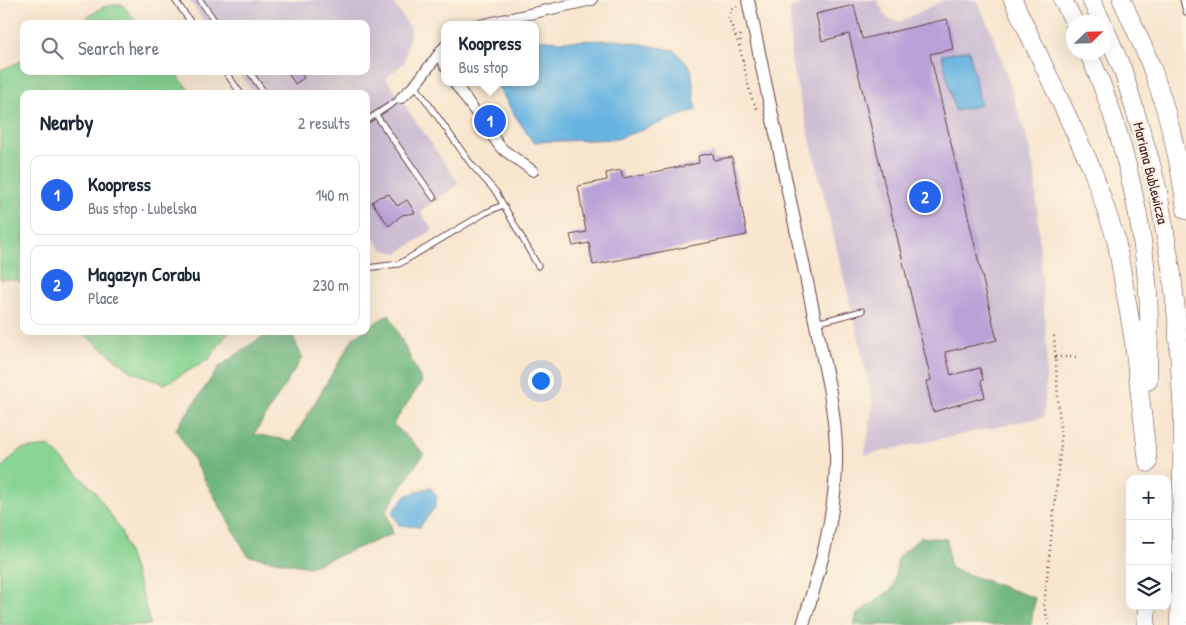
<!DOCTYPE html>
<meta charset="utf-8">
<style>
:root{--surface:#fff;--page:#f6f6f7;--text:#1f2937;--muted:#747a83;--line:#e0e1e3;--accent:#2563eb}
body{margin:0;font-family:"Patrick Hand",sans-serif;background:var(--page);color:var(--text)}
.controls{position:absolute;right:15px;bottom:15px;display:grid;overflow:hidden;border-radius:10px;box-shadow:0 5px 20px #0002}
.controls button{width:45px;height:45px;display:grid;place-items:center;padding:0;border:0;border-bottom:1px solid var(--line);background:var(--surface);color:var(--text);font:25px sans-serif}
.compass{position:absolute;left:1066px;top:15px;width:45px;height:45px;border-radius:50%;background:var(--surface);box-shadow:0 5px 20px #0002;rotate:67deg}
.you{position:absolute;left:540px;top:380px;width:18px;height:18px;margin:-12px;border:4px solid #fff;border-radius:50%;background:#1a73e8;box-shadow:0 0 0 8px #1a73e833}
.badge{display:grid;place-items:center;width:32px;height:32px;border-radius:50%;background:var(--accent);color:#fff;font-size:16px;font-weight:700}
.pin{position:absolute;translate:-50% -50%;border:2px solid #fff;box-shadow:0 1px 5px #0006}
.popup{position:absolute;left:441px;top:21px;width:98px;height:65px;box-sizing:border-box;display:grid;place-content:center;border-radius:10px;background:var(--surface);filter:drop-shadow(0 1px 4px #0005);font-size:16px;white-space:nowrap;color:var(--muted)}
.popup b{font-size:19px;color:var(--text)}
.popup::after{content:'';position:absolute;left:50%;top:100%;margin-left:-10px;border:10px solid transparent;border-top-color:var(--surface)}
.list{margin:0;padding:0;list-style:none}
h2{display:flex;justify-content:space-between;align-items:center;height:65px;margin:0;padding:0 20px;font-size:21px}
h2 small{font-size:16px;font-weight:400;color:var(--muted)}
.list li{display:grid;grid-template-columns:32px 1fr auto;gap:15px;align-items:center;box-sizing:border-box;height:80px;margin:0 10px 10px;padding:0 10px;border:1px solid var(--line);border-radius:10px}
.list b{display:block;font-size:19px;white-space:nowrap}
.list p{margin:0;font-size:16px;white-space:nowrap;color:var(--muted)}
.list em{font-size:16px;font-style:normal;color:var(--muted)}
.icon{flex:none;width:28px;height:28px;fill:none;stroke:currentColor;stroke-width:2;stroke-linecap:round;stroke-linejoin:round}
.map{position:relative;flex:none;width:1186px;height:625px;overflow:hidden}
.search{position:absolute;background:var(--surface);box-shadow:0 5px 20px #0002;left:20px;top:20px;width:350px;height:55px;display:flex;align-items:center;gap:12px;box-sizing:border-box;padding:0 18px;border-radius:10px;color:var(--muted);font-size:19px}
.panel{position:absolute;background:var(--surface);box-shadow:0 5px 20px #0002;left:20px;top:90px;width:350px;height:245px;border-radius:10px}
.map>svg:first-child{display:block}
.industrial{fill:#cdbed3}
.green{fill:#88d493;stroke:#697a5f}
.forest{fill:#6eb67d;stroke:#5c6a54}
.water{fill:#67b4e1;stroke:#586a86}
.building{fill:#b9a2d8}
.lines{fill:none;stroke-linecap:round;stroke-linejoin:round}
.service-casing{stroke:#643d44;stroke-width:7}
.minor-casing{stroke:#643d44;stroke-width:12}
.tertiary-casing{stroke:#643d44;stroke-width:14}
.motorway-casing{stroke:#643d44;stroke-width:19}
.path{stroke:#643d44;stroke-width:2.5;stroke-dasharray:1 4;stroke-linecap:butt}
.service{stroke:#fff;stroke-width:5}
.minor{stroke:#fff;stroke-width:10}
.tertiary{stroke:#fff;stroke-width:12}
.motorway{stroke:#fff;stroke-width:18}
.labels{text-anchor:middle;dominant-baseline:central;stroke-width:5;stroke-linejoin:round;paint-order:stroke}
.street-label{font-size:15px;fill:#4a1f2b;stroke:#fcf5e5}
</style>
<div class="map">
<svg width="1186" height="625" viewBox="0 0 1186 625">
<rect width="100%" height="100%" fill="#fcf5e5"/>
<filter id="ink" filterUnits="userSpaceOnUse"><feTurbulence type="fractalNoise" baseFrequency=".02" numOctaves="2"/><feDisplacementMap in="SourceGraphic" scale="10" xChannelSelector="R" yChannelSelector="G"/><feConvolveMatrix kernelMatrix="1 2 1 2 8 2 1 2 1" color-interpolation-filters="sRGB"/></filter>
<filter id="wash" filterUnits="userSpaceOnUse"><feTurbulence type="fractalNoise" baseFrequency=".0096" numOctaves="4" result="noise"/><feDisplacementMap in="SourceGraphic" scale="20" xChannelSelector="R" yChannelSelector="G"/><feGaussianBlur stdDeviation="1.12" result="paint"/><feColorMatrix in="noise" values="0 0 0 0 0 0 0 0 0 0 0 0 0 0 0 0 0 1.4 0 .05"/><feComposite in="paint" operator="in"/></filter>
<g filter="url(#wash)">
<rect width="100%" height="100%" fill="#f8e6cf"/>
<!-- industrial -->
<path class="industrial" d="M189,0h202l20,29 -7,34 -18,15 73,106 -39,27 13,19 -35,23 -15,-3 -17,-23v-133h-112l-16,-23h128v-47h-160z
M813,0h64l10,18 13,4 43,-22h34l19,43 30,92 9,39 12,182 -3,61 -179,38 8,-52 -18,-80 -64,-261 -1,-54z"/>
<!-- green -->
<path class="green" d="M122,4l16,20h-61l26,-17z
M24,60v11h150l18,23h-168v191l-7,-5 -17,-1v-209z
M80,331h149l-21,29 -43,24 -34,-13z
M49,446l45,44 27,41 23,69 6,25h-150v-156l21,-20z"/>
<!-- forest -->
<path class="forest" d="M389,314l33,68 -29,42 31,29 -38,57 7,24 -84,33 -61,-11 -72,-127 43,-62 51,-36h21l11,27 -48,76 38,7 62,-104 9,-6h3v-2z
M921,537l26,2 3,29 85,30 -4,27h-177l3,-11 36,-26 5,-31z"/>
<!-- water -->
<path class="water" d="M535,39l25,2 58,-1 56,10 17,18 5,42 -79,29 -84,3 -23,-34 -14,-26h39z
M969,50l12,55 -26,6 -13,-56z
M430,487l7,10 -2,10 -15,20 -21,-2 -7,-13 15,-17z"/>
<g id="blocks">
<!-- building -->
<path class="building" d="M854,5l8,34 85,-20 6,30 -23,5 67,286 -52,12 6,23 29,-7 3,12 -2,1 4,16 -52,15 -7,-31 5,-1 -82,-346 -27,7 -6,-27z
M287,71h13l4,7 -9,6z
M713,153l1,7 18,-3 15,78 -154,30 -4,-22 -16,3 -3,-11 16,-3 -8,-46 29,-6 -1,-7 15,-3 2,8 76,-15 -1,-7z
M389,194l8,12 10,-6 8,13 -13,2 -13,11 -17,-24 7,-5z"/>
</g>
</g>
<g filter="url(#ink)">
<use href="#blocks" fill-opacity="0" stroke="#643d44" stroke-width="1"/>
<g class="lines">
<defs>
<path id="service" d="M175,0l17,24
M200,0l17,24
M1183,0l3,12
M225,71l16,23
M249,71l16,23
M415,85l56,79 25,28 42,74
M376,115l58,83
M366,121l35,-23
M366,268l33,-4 86,-51 18,-8
M816,323l46,-12"/>
<path id="minor" d="M480,25l112,-25
M441,50l4,16
M454,82l47,66 32,23
M401,98l14,-13 30,-39"/>
<path id="tertiary" d="M748,0l81,387c4,25 8,51 7,77 -1,56 -17,108 -33,161"/>
<path id="motorway" d="M1013,0l79,169 24,70 17,97 15,127
M1063,0l11,22
M1091,0l11,22
M1122,0c10,23 22,47 31,71 16,45 27,91 33,139
M1104,26l19,45 27,89 8,31 14,83 5,46 6,97 -4,208
M1088,52c32,70 52,154 59,229 4,32 1,68 1,100
M1146,625l1,-19"/>
</defs>
<!-- service casing -->
<use href="#service" class="service-casing"/>
<!-- minor casing -->
<use href="#minor" class="minor-casing"/>
<!-- tertiary casing -->
<use href="#tertiary" class="tertiary-casing"/>
<!-- motorway casing -->
<use href="#motorway" class="motorway-casing"/>
<!-- path -->
<path class="path" d="M737,6l-6,3 -2,10 11,29 11,49 7,13
M740,46l1,-15
M1055,357h21
M1049,625l-5,-19 17,-163 -7,-108"/>
<!-- service -->
<use href="#service" class="service"/>
<!-- minor -->
<use href="#minor" class="minor"/>
<!-- tertiary -->
<use href="#tertiary" class="tertiary"/>
<!-- motorway -->
<use href="#motorway" class="motorway"/>
</g>
</g>
<g class="labels">
<!-- street labels -->
<g class="street-label">
<text transform="translate(1151 173) rotate(76)">Mariana Bublewicza</text>
</g>
</g>
</svg>
<div class="controls">
<button>+</button>
<button>−</button>
<button><svg class="icon" aria-label="layers" viewBox="0 0 24 24"><path d="M12 4l9 5-9 5-9-5zM3 14l9 5 9-5"/></svg></button>
</div>
<svg class="compass" viewBox="-18 -18 36 36"><path d="M0-13l5 13h-10z" fill="#e53935"/><path d="M0 13l5-13h-10z" fill="#747a83"/></svg>
<div class="you"></div>
<div class="pin badge" style="left:490px;top:121px">1</div>
<div class="popup"><b>Koopress</b>Bus stop</div>
<div class="pin badge" style="left:925px;top:197px">2</div>
<div class="search"><svg class="icon" aria-label="search" viewBox="0 0 24 24"><circle cx="10" cy="10" r="6"/><path d="M15 15l6 6"/></svg>Search here</div>
<section class="panel">
<h2>Nearby<small>2 results</small></h2>
<ul class="list">
<li><span class="badge">1</span><div><b>Koopress</b><p>Bus stop · Lubelska</p></div><em>140 m</em></li>
<li><span class="badge">2</span><div><b>Magazyn Corabu</b><p>Place</p></div><em>230 m</em></li>
</ul>
</section>
</div>
